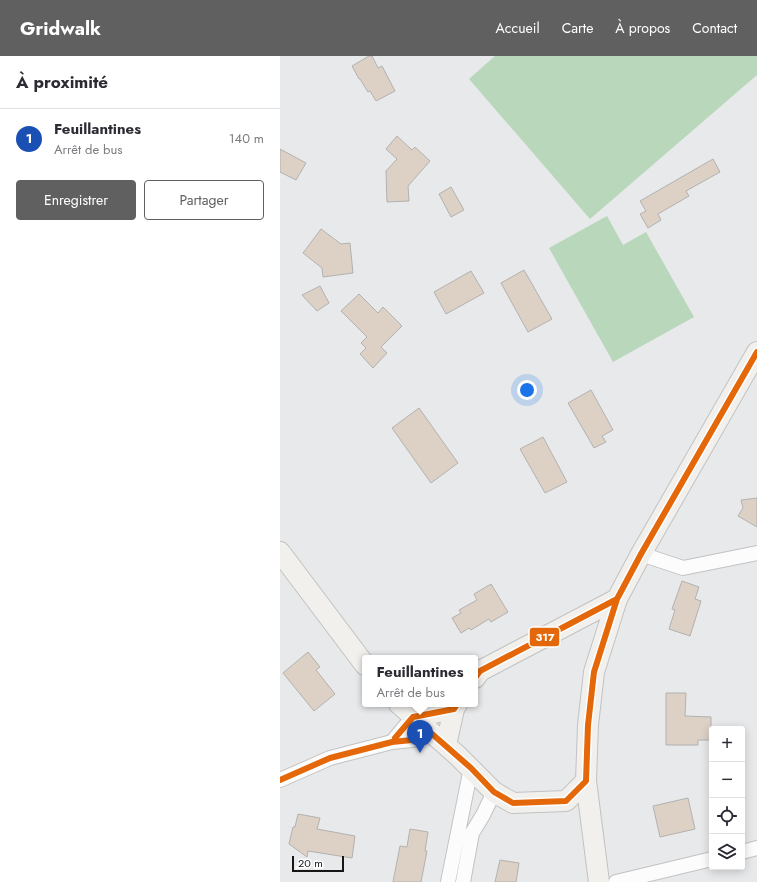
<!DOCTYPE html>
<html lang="fr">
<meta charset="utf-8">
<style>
:root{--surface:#fff;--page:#f7f7f7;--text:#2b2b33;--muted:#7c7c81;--line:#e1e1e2;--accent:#606061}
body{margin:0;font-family:Jost,sans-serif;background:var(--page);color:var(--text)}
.controls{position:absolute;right:12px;bottom:12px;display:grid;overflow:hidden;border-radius:4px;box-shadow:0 2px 10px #0003}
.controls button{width:36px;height:36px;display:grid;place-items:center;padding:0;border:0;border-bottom:1px solid var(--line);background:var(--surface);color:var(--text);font:20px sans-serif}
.scale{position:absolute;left:12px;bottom:10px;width:52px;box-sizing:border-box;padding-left:4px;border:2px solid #161617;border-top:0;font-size:11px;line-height:14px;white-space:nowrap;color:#161617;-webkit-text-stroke:3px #fff;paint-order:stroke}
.you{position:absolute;left:247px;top:334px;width:14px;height:14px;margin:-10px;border:3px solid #fff;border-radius:50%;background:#1a73e8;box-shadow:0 0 0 6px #1a73e833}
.badge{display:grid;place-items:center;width:26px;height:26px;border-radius:50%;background:var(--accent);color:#fff;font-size:13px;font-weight:700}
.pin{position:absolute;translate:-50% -33px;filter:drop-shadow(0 1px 2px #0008)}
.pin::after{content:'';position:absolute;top:21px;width:14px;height:12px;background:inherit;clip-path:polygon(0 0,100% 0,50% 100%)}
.popup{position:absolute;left:82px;top:599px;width:116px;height:52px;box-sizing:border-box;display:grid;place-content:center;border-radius:4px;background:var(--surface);filter:drop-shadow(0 1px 3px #0005);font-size:13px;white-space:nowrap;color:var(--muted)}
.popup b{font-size:15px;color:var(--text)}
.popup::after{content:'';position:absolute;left:50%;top:100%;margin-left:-8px;border:8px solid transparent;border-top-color:var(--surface)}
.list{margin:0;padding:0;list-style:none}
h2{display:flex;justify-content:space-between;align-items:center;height:52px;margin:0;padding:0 16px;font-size:17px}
h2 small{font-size:13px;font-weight:400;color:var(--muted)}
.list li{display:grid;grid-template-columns:26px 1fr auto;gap:12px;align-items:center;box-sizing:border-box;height:60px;padding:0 16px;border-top:1px solid var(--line)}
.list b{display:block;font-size:15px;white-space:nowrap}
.list p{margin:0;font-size:13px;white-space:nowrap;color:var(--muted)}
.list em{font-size:13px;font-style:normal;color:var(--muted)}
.actions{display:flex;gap:8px;padding:12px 16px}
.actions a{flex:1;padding:9px 0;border:1px solid var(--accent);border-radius:4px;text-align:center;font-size:14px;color:var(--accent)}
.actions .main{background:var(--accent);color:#fff}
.icon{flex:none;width:22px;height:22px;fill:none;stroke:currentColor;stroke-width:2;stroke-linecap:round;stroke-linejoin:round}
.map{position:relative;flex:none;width:477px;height:826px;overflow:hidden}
header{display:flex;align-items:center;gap:24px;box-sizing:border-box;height:56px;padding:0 20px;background:var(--accent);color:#fff}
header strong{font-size:19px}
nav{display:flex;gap:22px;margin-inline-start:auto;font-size:14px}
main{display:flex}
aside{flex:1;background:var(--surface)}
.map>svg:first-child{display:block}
.green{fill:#b9d7ba}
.building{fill:#ddd1c5;stroke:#b2b1b1}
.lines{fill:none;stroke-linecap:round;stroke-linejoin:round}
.street-casing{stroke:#c2c2c3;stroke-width:16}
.secondary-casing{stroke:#c2c2c3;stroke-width:22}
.street{stroke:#fcfcfc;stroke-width:14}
.secondary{stroke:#f2f0ed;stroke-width:20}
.bus-1-casing{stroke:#fff;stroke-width:9}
.bus-1{stroke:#e46809;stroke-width:6}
.line-badge{stroke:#fff;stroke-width:1.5}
.badge-label{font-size:11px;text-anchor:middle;font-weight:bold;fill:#fff}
</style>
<header>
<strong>Gridwalk</strong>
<nav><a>Accueil</a><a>Carte</a><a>À propos</a><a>Contact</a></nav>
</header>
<main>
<aside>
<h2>À proximité<small></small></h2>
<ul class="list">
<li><span class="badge" style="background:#1a4fb4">1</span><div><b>Feuillantines</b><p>Arrêt de bus</p></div><em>140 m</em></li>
</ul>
<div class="actions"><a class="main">Enregistrer</a><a>Partager</a></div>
</aside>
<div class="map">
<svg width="477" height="826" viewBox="0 0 477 826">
<rect width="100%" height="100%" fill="#e8e9eb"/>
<!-- green -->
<path class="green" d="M215,0h262v19l-167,144 -121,-140z
M327,160l16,29 23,-13 48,85 -81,45 -64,-114z"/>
<!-- building -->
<path class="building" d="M89,0h3l6,12 4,-2 13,25 -19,10 -6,-10 -2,1 -8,-13h-1l-7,-13z
M117,80l15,14 3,-3 15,14 -22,25 1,15 -22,1 -1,-31 11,-12 -11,-10z
M0,93l26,14 -10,17 -16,-8z
M433,103l7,13 -34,19 3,5 -31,18 3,6 -13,8 -8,-14 6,-3 -6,-10z
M171,131l13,23 -13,7 -12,-23z
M41,173l20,15 9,-1 3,30 -30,4 -1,-9 -19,-15z
M244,214l28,49 -24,13 -27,-49z
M191,215l13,22 -38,21 -12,-22z
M40,230l9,17 -12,8 -15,-16z
M79,238l19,19 5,-6 19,19 -21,21 6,6 -14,15 -13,-14 6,-6 -5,-5 6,-6 -26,-26z
M311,334l22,40 -11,6 4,6 -12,6 -26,-45z
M139,352l39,55 -27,20 -39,-55z
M263,381l24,45 -22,11 -25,-44z
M477,442v29l-19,-11 5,-8 -2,-8z
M402,525l17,6 -4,12 6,2 -11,35 -21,-7 6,-19 -3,-1z
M211,528l17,28 -17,10 -2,-3 -18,11 -2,-2 -8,5 -9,-15 9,-5 -2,-3 18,-10 -3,-6z
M28,596l12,15 -4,3 19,24 -21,17 -31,-38z
M386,637h20l-1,23 26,1v23h-13v5h-32z
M408,742l7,31 -35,8 -7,-31z
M18,758l22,4 -3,11 38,7 -3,22 -44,-7 -1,6 -18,-13 4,-17h2z
M130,773l18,3 -3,19h2l-6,31h-28l7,-36 7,1z
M220,804l19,3 -3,19h-21z"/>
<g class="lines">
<defs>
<path id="street" d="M361,498l42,14 74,-15
M112,686l21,-25
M0,724l50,-22 62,-16 20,-2 19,-7
M462,796l15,-4
M168,826l23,-114
M183,826l9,-49 11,-18 11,-23
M336,826l96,-23"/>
<path id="secondary" d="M0,496l85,113
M195,622l5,-7 137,-72
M119,648l58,51 37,37 19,11 53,-2 20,-20
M133,661l41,-8
M166,689l8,-36 3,-5
M319,826l-13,-101 2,-56 6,-53 23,-73 24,-45 116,-202"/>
</defs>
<!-- street casing -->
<use href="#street" class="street-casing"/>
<!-- secondary casing -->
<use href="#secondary" class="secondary-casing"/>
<!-- street -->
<use href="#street" class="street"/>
<!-- secondary -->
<use href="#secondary" class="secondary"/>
<defs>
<path id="bus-1" d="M195,622l5,-7 137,-72
M115,682l18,-21 41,-8 3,-5
M0,724l50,-22 62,-16 20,-2 19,-7 40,35 23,24 19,11 53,-2 20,-20 2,-56 6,-53 23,-73 24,-45 116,-202"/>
</defs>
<!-- bus-1 casing -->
<use href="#bus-1" class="bus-1-casing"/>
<!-- bus-1 -->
<use href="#bus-1" class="bus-1"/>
</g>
<rect class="line-badge" x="249" y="571" width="31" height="20" rx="4" fill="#e46809"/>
<g class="badge-label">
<text x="265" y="585">317</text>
</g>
</svg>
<div class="controls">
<button>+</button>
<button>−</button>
<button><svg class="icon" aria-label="locate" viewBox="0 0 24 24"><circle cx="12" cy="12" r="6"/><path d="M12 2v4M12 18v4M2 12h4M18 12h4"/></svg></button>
<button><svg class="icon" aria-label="layers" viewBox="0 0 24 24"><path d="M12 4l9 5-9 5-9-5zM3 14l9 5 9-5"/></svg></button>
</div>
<div class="scale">20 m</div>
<div class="you"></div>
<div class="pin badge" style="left:140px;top:697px;background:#1a4fb4">1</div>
<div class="popup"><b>Feuillantines</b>Arrêt de bus</div>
</div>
</main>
